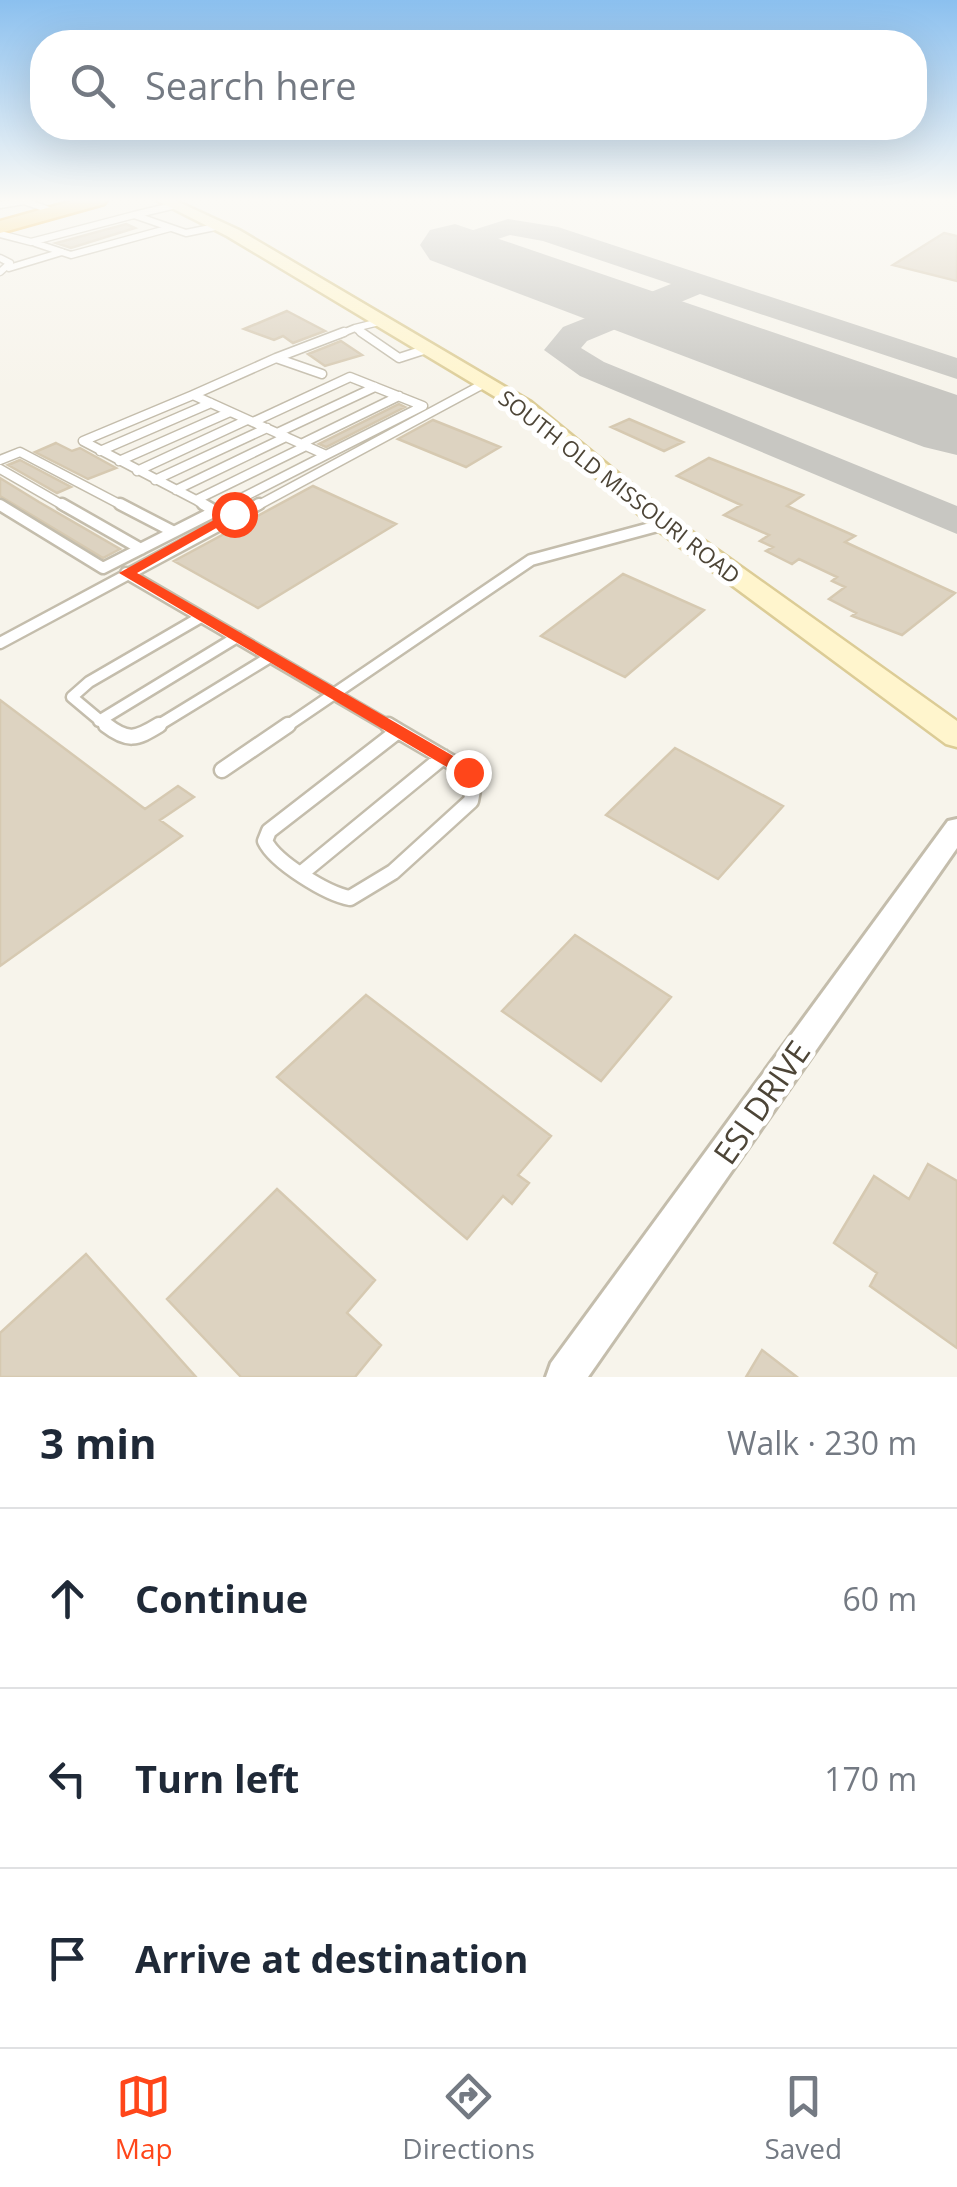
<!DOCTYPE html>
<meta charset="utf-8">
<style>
:root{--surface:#fff;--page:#f6f6f7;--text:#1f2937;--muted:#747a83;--line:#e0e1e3;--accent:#ff461a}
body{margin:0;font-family:"Open Sans",sans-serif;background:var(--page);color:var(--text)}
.stop{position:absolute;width:30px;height:30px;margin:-22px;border:8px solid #ff461a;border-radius:50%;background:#fff}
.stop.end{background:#ff461a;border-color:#fff;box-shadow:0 2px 10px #0008}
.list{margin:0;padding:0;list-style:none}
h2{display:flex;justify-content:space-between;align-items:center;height:130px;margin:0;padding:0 40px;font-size:42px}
h2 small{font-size:32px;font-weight:400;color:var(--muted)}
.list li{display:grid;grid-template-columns:65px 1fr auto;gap:30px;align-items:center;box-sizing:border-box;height:180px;padding:0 40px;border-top:2px solid var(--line)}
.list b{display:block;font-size:38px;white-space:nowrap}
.list em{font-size:32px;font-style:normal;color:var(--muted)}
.icon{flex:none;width:55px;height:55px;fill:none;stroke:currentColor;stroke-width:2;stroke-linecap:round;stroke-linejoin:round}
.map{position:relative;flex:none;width:957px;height:1377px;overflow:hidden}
.search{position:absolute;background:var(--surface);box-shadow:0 10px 40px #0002;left:30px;right:30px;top:30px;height:110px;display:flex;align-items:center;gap:25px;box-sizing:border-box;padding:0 35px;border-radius:40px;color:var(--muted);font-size:38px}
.sheet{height:670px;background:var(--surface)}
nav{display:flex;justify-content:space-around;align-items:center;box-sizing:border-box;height:140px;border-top:2px solid var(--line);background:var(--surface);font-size:28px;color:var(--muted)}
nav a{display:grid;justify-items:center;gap:5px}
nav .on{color:var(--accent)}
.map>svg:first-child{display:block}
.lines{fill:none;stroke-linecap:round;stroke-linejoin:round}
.taxiway{fill:#c8c7c2;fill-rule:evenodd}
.runway{fill:#c8c7c2;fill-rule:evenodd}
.building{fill:#ddd3c1;stroke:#d6c9b1;stroke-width:2.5}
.lane-far3-casing{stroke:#c4bdac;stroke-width:9}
.lane-far2-casing{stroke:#c4bdac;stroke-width:11}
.lane-far1-casing{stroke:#c4bdac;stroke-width:15}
.lane-casing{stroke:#c4bdac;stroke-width:19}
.street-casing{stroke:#c4bdac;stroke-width:6}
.secondary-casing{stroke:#dccc96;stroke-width:5}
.highway-casing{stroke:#f0b02b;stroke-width:5}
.lane-far3{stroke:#fff;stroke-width:6}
.lane-far2{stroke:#fff;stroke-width:8}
.lane-far1{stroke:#fff;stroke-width:10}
.lane{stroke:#fff;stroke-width:14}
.street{fill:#fff;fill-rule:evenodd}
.secondary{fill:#fff5cd;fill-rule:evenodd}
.highway{fill:#ffd56e;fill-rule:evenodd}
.route{fill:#ff461a}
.labels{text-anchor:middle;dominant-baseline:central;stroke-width:10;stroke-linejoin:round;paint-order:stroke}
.far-street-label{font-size:22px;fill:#4d4537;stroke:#fff}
.near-street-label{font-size:32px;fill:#4d4537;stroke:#fff}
</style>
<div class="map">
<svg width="957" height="1377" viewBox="0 0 957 1377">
<rect width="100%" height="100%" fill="#f7f4eb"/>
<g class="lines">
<!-- taxiway -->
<path class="taxiway" d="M508,219l50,8 399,131v21l-257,-85 -113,47 -6,7 23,14 353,144v28l-377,-158 -36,-26 19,-23 108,-43 -128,-43 -33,-6 -55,18 -14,-8 4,-6z"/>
<!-- runway -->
<path class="runway" d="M455,224l502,171v60l-33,-8 -494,-187 -10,-15 10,-15z"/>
</g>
<!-- building -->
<path class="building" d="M126,224l9,4 -64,20 -15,-5z
M944,233l13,3v45l-64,-16z
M287,311l38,20 -32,12 -10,-7 -9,4 -30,-11z
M341,341l21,14 -37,11 -17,-12z
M399,404l6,3 -79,40 -7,-3z
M629,419l54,23 -19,9 -53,-24z
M433,420l45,18 22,9 -34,20 -68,-28z
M56,443l16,8 8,-3 36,20 -28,11 -53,-27z
M709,458l94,37 -16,11 68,30 -10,6 110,51 -53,42 -50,-19 4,-3 -27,-14 16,-12 -13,-6 5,-4 -38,-18 -7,5 -26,-13 7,-4 -13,-6 9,-6 -45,-20 17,-10 -64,-29z
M20,460l51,27 -14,6 -49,-28z
M0,478l39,24 81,47 -17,9 -103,-62z
M313,486l83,38 -138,84 -84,-47z
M623,574l81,36 -79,67 -84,-41z
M0,700l145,109 33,-23 16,11 -34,23 22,16 -182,130z
M675,748l108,58 -65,73 -112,-64z
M575,935l96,62 -70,84 -99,-70z
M366,995l185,141 -33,39 11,8 -17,21 -9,-8 -36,43 -190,-162z
M928,1164l29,17v167l-87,-62 7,-13 -43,-30 40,-67 35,23z
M277,1189l98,91 -28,33 34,32 -26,32h-114l-74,-78z
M86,1254l110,123h-196v-44z
M762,1350l35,27h-51z"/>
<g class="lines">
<defs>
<path id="lane-far3" d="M0,205l24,-4 31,11
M134,215l42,-10
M0,234l31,8 103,-27 52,18 34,-7
M35,243l36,12 99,-27
M0,258l10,5 -10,9
M9,268l53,-16
M338,335l17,-7
M365,335l-10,-7 28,-7"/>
<path id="lane-far2" d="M361,332l38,26 31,-10
M322,374l-46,-16 68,-26
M193,395l-110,46 113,59
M253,422l97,-45 73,29 -97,49 -133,-60 83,-37
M277,433l98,-46
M301,444l98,-48
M100,451l111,-48
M0,460l20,-8 105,55
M119,461l111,-49
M0,469l66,38
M137,471l110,-51
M155,480l112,-52
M176,490l110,-53
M207,507l-11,-7 110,-54
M224,507l102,-52
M255,507l232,-125"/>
<path id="lane-far1" d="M62,504l79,45
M120,504l54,28
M203,504l12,7
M0,505l103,63 126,-64
M126,573l266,155
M0,643l259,-139
M99,721l138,-84
M109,728l-37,-31 17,-15 112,-65
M154,728l116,-71
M284,728l247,-168 134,-36"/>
<path id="lane" d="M106,725c22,17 30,14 53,0
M388,725l10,6
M398,731l65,38 11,16 -3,16 -78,71 -43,26c-23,-4 -75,-36 -85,-57l4,-10z
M222,770l66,-45
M303,872l140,-115"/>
<path id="street" d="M957,819v29l-369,529h-42l5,-14 397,-542z"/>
<path id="secondary" d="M156,200h18l65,30 292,172 143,117 283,202v26l-11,-3 -290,-215 -139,-119 -290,-174z"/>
<path id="highway" d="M76,200h31l-3,4 -104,29v-12z"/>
</defs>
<!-- lane-far3 casing -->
<use href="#lane-far3" class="lane-far3-casing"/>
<!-- lane-far2 casing -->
<use href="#lane-far2" class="lane-far2-casing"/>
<!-- lane-far1 casing -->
<use href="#lane-far1" class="lane-far1-casing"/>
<!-- lane casing -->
<use href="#lane" class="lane-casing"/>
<!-- street casing -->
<use href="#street" class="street-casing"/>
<!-- secondary casing -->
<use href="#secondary" class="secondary-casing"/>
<!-- highway casing -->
<use href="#highway" class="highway-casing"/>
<!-- lane-far3 -->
<use href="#lane-far3" class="lane-far3"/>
<!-- lane-far2 -->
<use href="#lane-far2" class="lane-far2"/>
<!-- lane-far1 -->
<use href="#lane-far1" class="lane-far1"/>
<!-- lane -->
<use href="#lane" class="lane"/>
<!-- street -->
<use href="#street" class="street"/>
<!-- secondary -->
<use href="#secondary" class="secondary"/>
<!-- highway -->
<use href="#highway" class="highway"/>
</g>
<!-- sky -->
<linearGradient id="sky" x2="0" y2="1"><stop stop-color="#8bc0ef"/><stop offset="0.51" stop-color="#fbfaf6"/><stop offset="1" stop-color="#fbfaf6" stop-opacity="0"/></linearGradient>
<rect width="957" height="392" fill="url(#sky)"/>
<!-- route -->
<path class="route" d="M230,511l11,3 -104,59 337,195v8h-12l-343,-203z"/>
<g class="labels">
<!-- far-street labels -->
<g class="far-street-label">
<text transform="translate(620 486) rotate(38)">SOUTH OLD MISSOURI ROAD</text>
</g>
<!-- near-street labels -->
<g class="near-street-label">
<text transform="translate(761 1102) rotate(-55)">ESI DRIVE</text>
</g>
</g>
</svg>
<div class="stop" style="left:234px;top:514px"></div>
<div class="stop end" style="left:468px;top:772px"></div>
<div class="search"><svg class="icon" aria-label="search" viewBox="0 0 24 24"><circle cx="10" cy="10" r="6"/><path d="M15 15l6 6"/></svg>Search here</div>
</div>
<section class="sheet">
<h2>3 min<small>Walk · 230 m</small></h2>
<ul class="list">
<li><svg class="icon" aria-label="ahead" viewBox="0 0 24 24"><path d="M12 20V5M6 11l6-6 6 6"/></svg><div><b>Continue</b></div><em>60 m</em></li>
<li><svg class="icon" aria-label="left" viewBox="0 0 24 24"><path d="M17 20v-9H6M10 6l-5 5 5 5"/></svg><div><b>Turn left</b></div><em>170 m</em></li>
<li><svg class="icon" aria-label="arrive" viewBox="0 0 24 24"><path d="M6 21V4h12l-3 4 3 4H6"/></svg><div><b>Arrive at destination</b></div></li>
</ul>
</section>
<nav>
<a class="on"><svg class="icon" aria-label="map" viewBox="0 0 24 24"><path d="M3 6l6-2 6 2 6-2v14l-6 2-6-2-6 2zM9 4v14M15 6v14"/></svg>Map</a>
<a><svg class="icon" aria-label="directions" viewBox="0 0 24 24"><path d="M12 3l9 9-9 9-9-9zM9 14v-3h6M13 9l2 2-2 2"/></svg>Directions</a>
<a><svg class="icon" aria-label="saved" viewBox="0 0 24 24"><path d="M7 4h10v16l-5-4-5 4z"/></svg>Saved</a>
</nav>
